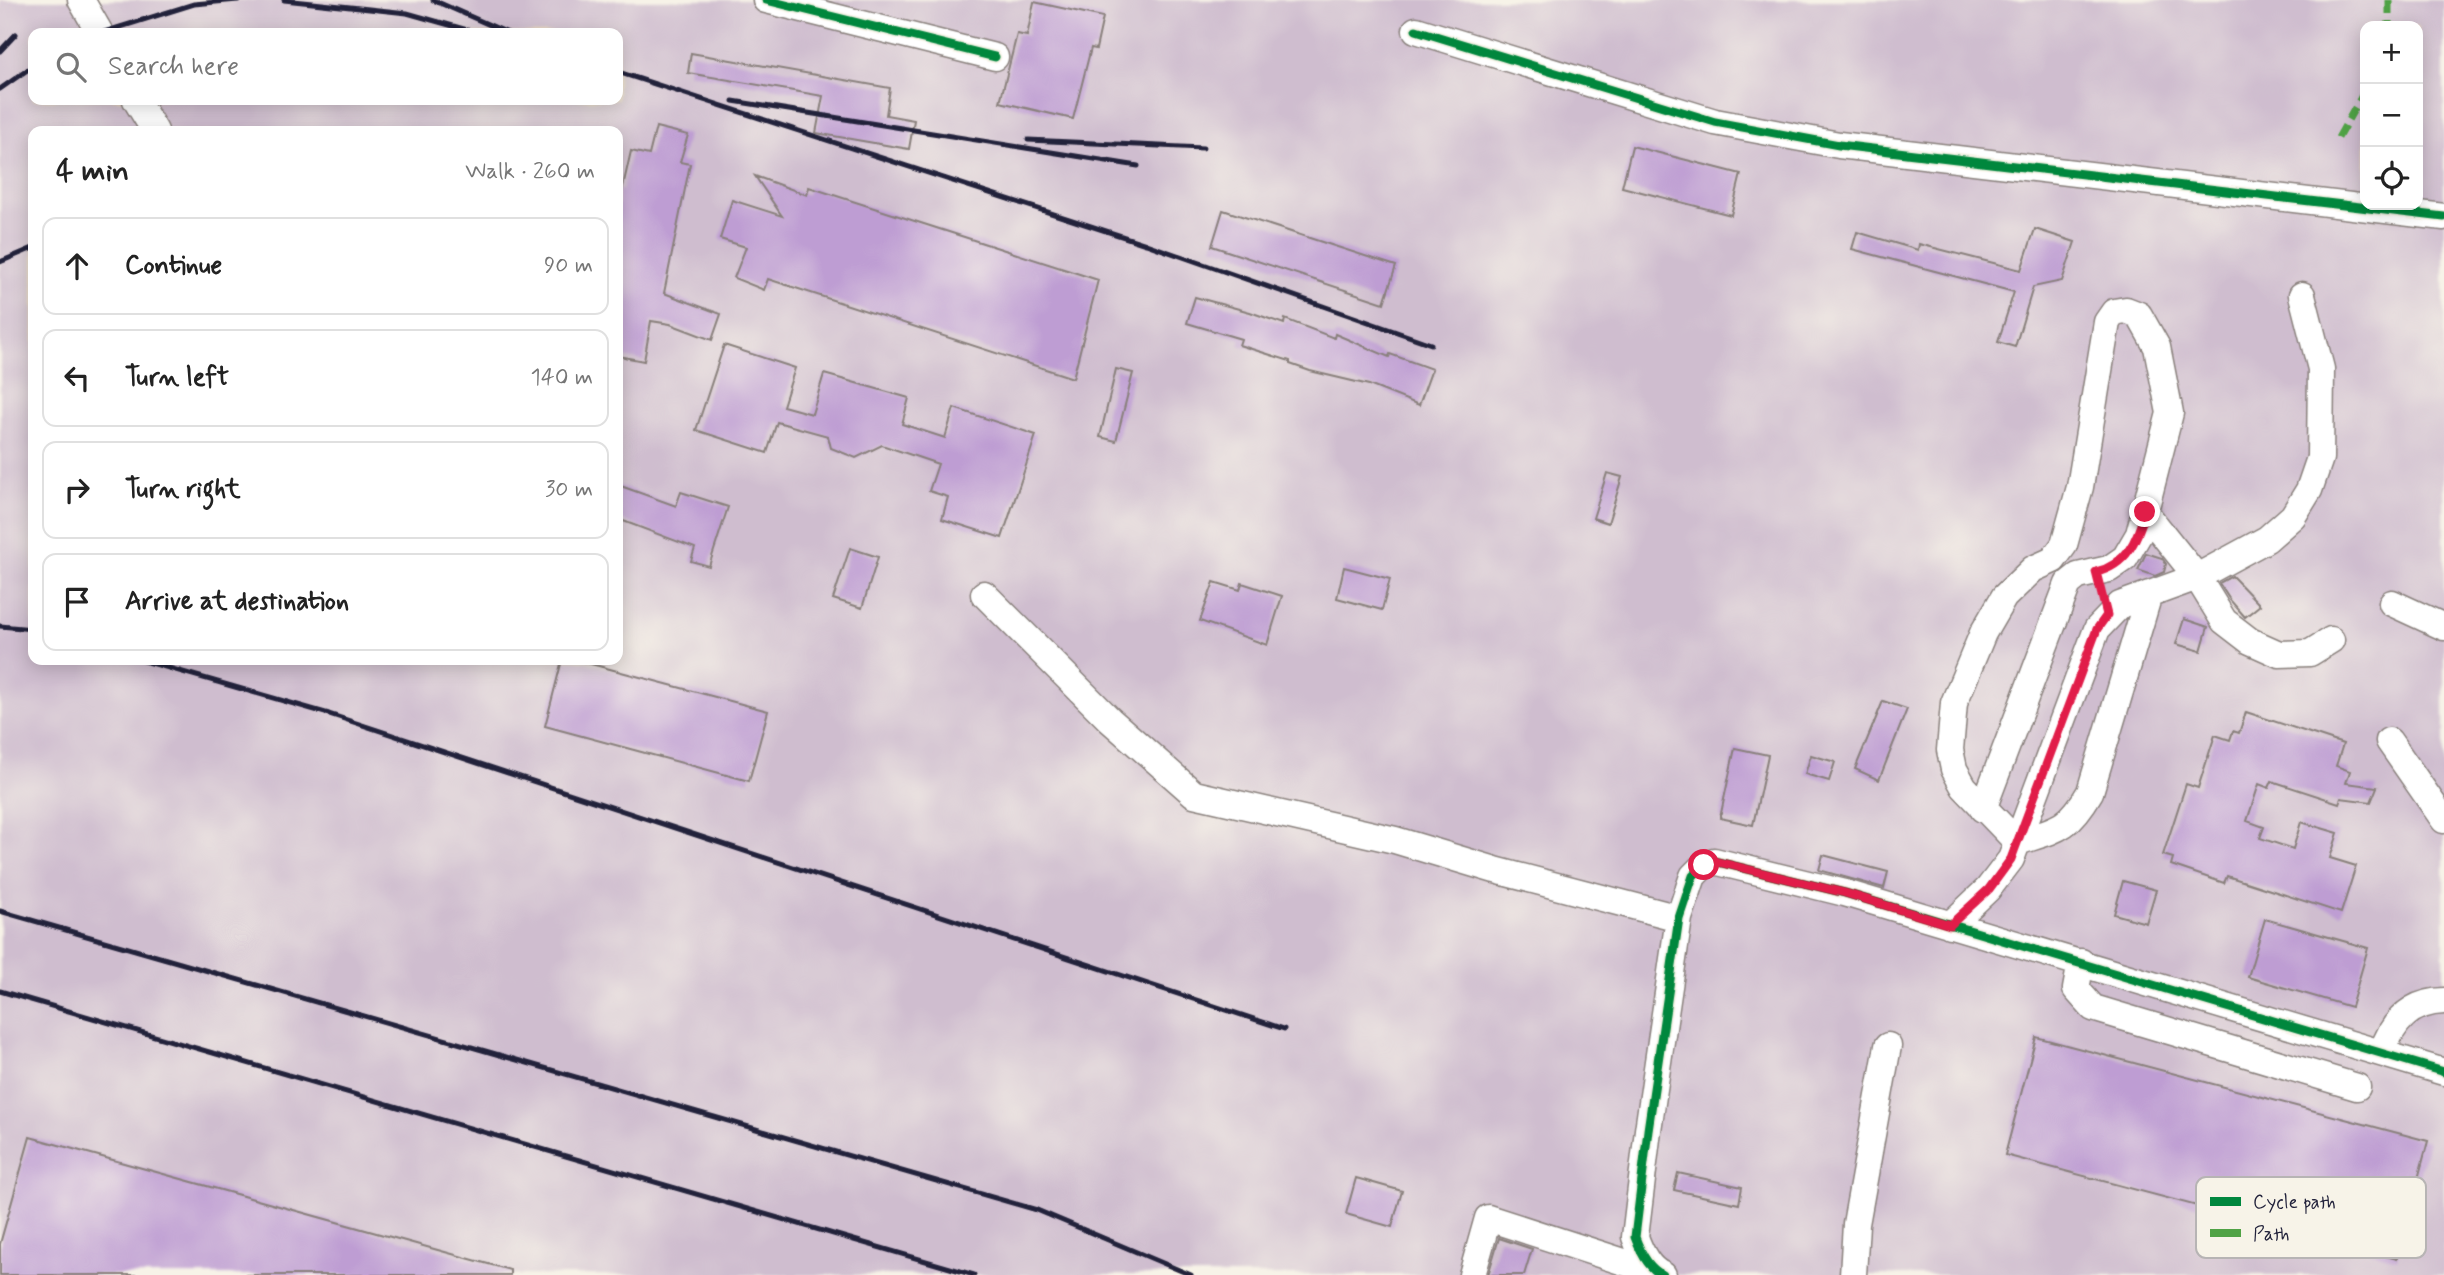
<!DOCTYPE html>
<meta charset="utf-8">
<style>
:root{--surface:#fff;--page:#f2f2f2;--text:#222;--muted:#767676;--line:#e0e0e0}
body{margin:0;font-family:Mynerve,sans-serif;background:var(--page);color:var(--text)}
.controls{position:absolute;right:21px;top:21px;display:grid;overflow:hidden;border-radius:14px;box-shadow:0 4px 18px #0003}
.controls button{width:63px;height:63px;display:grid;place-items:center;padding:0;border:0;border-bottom:2px solid var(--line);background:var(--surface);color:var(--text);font:35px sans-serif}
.stop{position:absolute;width:21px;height:21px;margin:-16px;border:5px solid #e11d48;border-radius:50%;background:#fff}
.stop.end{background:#e11d48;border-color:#fff;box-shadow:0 2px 7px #0008}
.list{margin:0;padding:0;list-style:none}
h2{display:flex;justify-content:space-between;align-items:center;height:91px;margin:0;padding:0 28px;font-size:30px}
h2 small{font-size:23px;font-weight:400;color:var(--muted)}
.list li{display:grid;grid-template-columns:46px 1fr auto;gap:21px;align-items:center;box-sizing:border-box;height:98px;margin:0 14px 14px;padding:0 14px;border:2px solid var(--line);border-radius:14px}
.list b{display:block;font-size:26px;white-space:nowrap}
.list em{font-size:23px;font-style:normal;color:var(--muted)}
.icon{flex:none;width:38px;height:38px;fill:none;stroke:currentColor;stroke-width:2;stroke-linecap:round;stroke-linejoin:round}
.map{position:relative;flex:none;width:2444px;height:1275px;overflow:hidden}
.search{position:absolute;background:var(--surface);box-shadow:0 4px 18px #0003;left:28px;top:28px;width:595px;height:77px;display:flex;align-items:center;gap:18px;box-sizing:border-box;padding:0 24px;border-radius:14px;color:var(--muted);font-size:26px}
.panel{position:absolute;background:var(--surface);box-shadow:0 4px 18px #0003;left:28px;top:126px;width:595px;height:539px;border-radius:14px}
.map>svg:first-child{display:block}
.industrial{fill:#cfbdcf;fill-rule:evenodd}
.building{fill:#be9dd3}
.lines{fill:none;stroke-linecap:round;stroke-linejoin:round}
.minor-casing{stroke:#89807c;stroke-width:29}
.minor{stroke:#fff;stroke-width:26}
.rail{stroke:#22223b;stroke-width:5}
.quiet{stroke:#50a245;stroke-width:7;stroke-dasharray:14 7;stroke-linecap:butt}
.cycleway-casing{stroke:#f7f3e8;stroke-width:13}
.cycleway{stroke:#00873e;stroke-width:9}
.route{stroke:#e11d48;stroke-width:9}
.key{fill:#f7f3e8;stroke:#b7b4b4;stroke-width:2}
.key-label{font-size:19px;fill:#22223b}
</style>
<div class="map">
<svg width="2444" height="1275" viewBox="0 0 2444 1275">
<rect width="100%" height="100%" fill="#f7f3e8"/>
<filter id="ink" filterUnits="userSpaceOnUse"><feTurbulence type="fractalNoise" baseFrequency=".0143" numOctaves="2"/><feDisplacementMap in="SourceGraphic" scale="14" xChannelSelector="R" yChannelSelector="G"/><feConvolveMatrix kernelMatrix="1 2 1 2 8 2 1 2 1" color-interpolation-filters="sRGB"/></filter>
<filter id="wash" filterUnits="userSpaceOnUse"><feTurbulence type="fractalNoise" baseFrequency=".00686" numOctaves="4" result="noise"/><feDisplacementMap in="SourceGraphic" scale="28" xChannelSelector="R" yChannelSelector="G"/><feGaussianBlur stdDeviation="1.57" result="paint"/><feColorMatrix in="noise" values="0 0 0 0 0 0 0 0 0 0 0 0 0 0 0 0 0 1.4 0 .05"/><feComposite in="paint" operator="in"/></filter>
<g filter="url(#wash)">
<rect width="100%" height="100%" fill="#f0ddbd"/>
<!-- industrial -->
<path class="industrial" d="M0,0h2444v1275h-2444zM2365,26h53v179h-53zM33,33h585v67h-585zM33,131h585v529h-585z"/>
<g id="blocks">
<!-- building -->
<path class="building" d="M1034,2l69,15 -7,32 -5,-1 -18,71 -73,-17 17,-68 10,2z
M691,53l199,35 -4,27 28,5 -5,29 -93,-16 7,-37 -135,-23z
M656,127l32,8 -8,27 10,2 -26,129 57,21 -9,26 -42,-16 -19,-3 -7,40 -26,-5v-166l4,1 9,-40 18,4z
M1632,146l109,28 -10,41 -109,-28z
M755,176l52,19 2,-8 289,93 -25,98 -305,-99 -4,11 -30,-12 12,-31 -26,-8 12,-39 50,16z
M1223,210l173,56 -12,37 -172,-57z
M2035,229l40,13 -13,39 -29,6 -18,60 -17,-5 16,-50 -162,-43 5,-17 61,18 1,-6 102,26z
M1195,297l55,15 34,12 1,-5 49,19 1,-4 54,23 1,-3 42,15 -13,36 -50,-20 -59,-14 -20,-7v-3l-51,-16 2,-6 -54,-16z
M724,345l71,23 -12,38 29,8 12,-40 85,24 -7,26 43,14 9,-30 82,27 -34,103 -60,-19 6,-22 -19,-6 9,-27 -56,-19 -26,13 -25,-10 -3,-12 -51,-14 -10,31 -71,-23z
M1116,369l17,4 -17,68 -16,-4z
M1607,473l15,4 -14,46 -15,-5z
M618,485l58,21 5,-14 47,15 -19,59 -18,-5 4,-13 -77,-29z
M850,548l28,9 -16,51 -29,-9z
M2146,553l16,5 4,6 -2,8 -9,4 -17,-6z
M1344,567l46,12 -8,31 -45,-12z
M2232,576l28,29 -15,12 -15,-17 -11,-17z
M1214,582l26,8 2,-7 40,13 -15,49 -67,-24z
M2184,619l24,8 -7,24 -25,-7z
M562,660h14l192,51 -19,70 -204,-55z
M1883,701l24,8 -28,71 -24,-11z
M2246,712l97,32 -7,22 14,5 -4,12 31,4 -6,15 -30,-4 -2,5 -67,-22 -3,7 -10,-4 -12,37 17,6 -4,11 33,11 8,-27 37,11 -8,25 26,8 -15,47 -114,-37 -3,7 -53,-18 2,-7 -10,-3 23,-71 12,4 17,-53 15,5 3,-9 6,2z
M1735,748l33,7 -15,70 -33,-7z
M1811,755l24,7 -6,19 -24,-7z
M1823,855l65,17 -4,16 -65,-18z
M2123,881l33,9 -10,33 -32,-9z
M2265,919l103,29 -17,59 -103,-30z
M2036,1037l392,104 -31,118 -392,-104z
M30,1137l480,133v5h-510v-31z
M1678,1173l64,14 -3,17 -65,-14z
M1356,1178l46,13 -10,36 -46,-13z
M1499,1238l33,11 -8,26h-36z"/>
</g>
</g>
<g filter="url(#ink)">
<use href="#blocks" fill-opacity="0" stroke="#89807c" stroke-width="2"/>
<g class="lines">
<defs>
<path id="minor" d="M81,0l19,33
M766,0l229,57
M1416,30l299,92 124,23 605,72
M136,100l19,31
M2145,512l52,65 27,44 26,20 29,13 31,-1 21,-13
M984,594l126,126 84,74 201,46 100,30 184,48
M2392,603l52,24
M2389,741l55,79
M1983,809l85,-225 10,-8 31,-7 16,-11 14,-24 31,-121 -13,-66 -18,-32 -13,-5 -12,2 -7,10 -27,165 -16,58 -11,15 -20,9 -29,28 -21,36 -29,70 -4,47 4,19 10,18 53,55c40,-13 51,-12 73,-50l59,-198
M1950,925l38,-36 23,-30 86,-230 23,-24 77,-28 70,-38 26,-23 16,-26 11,-32 1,-89 -19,-74
M2081,962l-5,27 17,19 264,79
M2382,1053c10,-31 28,-51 62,-52
M1472,1275l16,-57 170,55
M1663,1275c-15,-6 -23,-24 -28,-38l13,-107 31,-212 14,-42 11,-11 10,-4 131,32 599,179
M1853,1275l3,-51 32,-178"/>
</defs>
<!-- minor casing -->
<use href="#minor" class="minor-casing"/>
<!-- minor -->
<use href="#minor" class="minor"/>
<!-- rail -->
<path class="rail" d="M284,0l123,13 71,20
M433,0l75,33
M101,33l93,-29 44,-4
M0,51l16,-17
M618,72l528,172 285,100
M0,89l33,-23
M733,101l405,65
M1028,140l175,8
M0,262l33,-14
M0,626l33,3
M141,660l188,54 955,315
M0,911l1037,299 154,65
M0,991l974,284"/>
<!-- quiet -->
<path class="quiet" d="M2389,0v26
M2338,138l27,-48"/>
<defs>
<path id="cycleway" d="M766,0l229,57
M1416,30l299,92 124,23 605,72
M1663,1275c-15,-6 -23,-24 -28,-38l13,-107 31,-212 14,-42 11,-11 10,-4 131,32 599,179"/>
</defs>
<!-- cycleway casing -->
<use href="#cycleway" class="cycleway-casing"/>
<!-- cycleway -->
<use href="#cycleway" class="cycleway"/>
</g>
</g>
<g class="lines" filter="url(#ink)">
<!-- route -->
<path class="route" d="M1704,865l10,-4 131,32 105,32 39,-36 22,-30 86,-230 10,-14 -11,-43c31,-7 41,-32 49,-60"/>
</g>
<!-- legend -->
<rect x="2196" y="1177" width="230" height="81" rx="10" class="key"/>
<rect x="2210" y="1197" width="31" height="9" fill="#00873e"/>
<rect x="2210" y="1229" width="31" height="8" fill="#50a245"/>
<g class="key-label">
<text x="2253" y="1208">Cycle path</text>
<text x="2253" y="1240">Path</text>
</g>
</svg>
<div class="controls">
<button>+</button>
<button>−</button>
<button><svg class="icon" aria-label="locate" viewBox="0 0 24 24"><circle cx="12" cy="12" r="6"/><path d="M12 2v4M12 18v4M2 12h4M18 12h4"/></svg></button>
</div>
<div class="stop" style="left:1704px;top:865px"></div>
<div class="stop end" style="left:2145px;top:512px"></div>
<div class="search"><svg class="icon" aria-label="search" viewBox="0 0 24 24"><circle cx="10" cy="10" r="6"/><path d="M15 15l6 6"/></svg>Search here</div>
<section class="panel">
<h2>4 min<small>Walk · 260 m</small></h2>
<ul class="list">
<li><svg class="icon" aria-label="ahead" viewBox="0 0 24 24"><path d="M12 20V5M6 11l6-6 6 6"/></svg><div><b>Continue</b></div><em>90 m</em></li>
<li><svg class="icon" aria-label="left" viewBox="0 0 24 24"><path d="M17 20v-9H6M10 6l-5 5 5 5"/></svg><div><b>Turn left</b></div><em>140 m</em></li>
<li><svg class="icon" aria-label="right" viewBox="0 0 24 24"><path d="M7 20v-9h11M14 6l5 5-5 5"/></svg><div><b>Turn right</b></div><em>30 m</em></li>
<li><svg class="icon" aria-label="arrive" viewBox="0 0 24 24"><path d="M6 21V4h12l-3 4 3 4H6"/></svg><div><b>Arrive at destination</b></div></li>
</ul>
</section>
</div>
